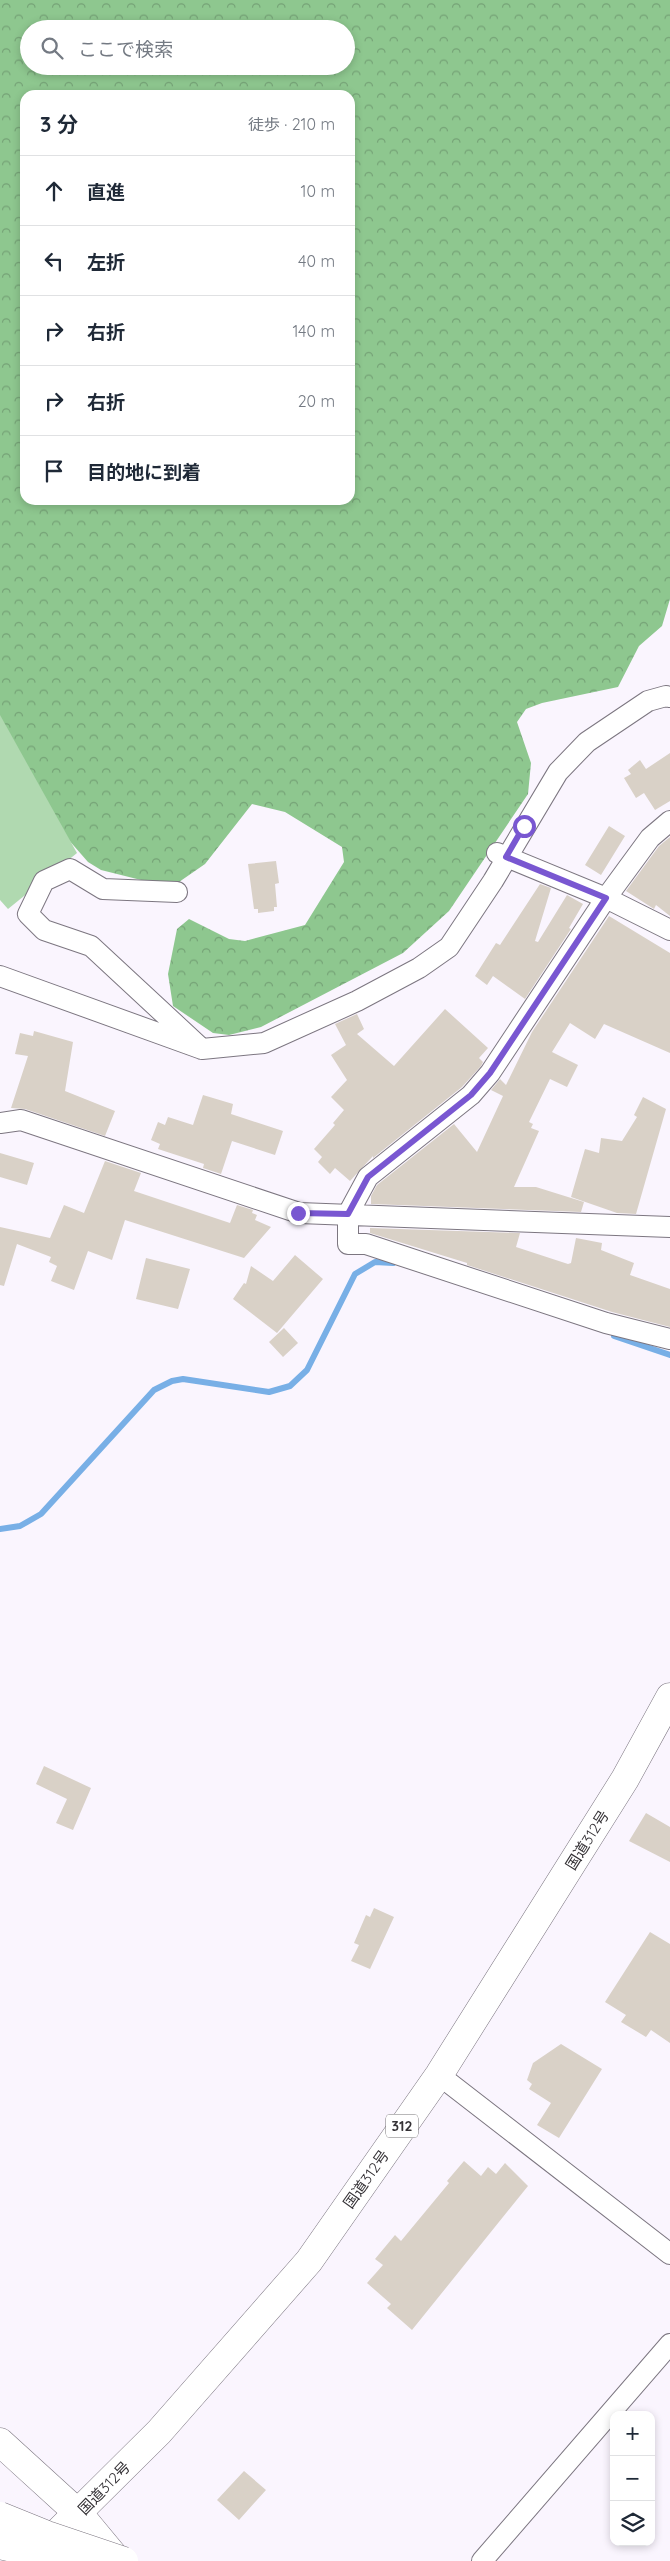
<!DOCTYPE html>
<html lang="ja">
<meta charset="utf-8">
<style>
:root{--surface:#fff;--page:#f6f6f7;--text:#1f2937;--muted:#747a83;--line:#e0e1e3}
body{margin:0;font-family:Quicksand,"Noto Sans JP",sans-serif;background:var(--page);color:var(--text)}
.controls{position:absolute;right:15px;bottom:15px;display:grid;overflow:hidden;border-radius:10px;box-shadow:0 2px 8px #0003}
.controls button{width:45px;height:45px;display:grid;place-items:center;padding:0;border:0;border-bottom:1px solid var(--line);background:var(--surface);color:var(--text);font:25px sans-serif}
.stop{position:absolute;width:15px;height:15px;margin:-11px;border:4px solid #7957d1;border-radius:50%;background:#fff}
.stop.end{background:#7957d1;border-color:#fff;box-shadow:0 1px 5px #0008}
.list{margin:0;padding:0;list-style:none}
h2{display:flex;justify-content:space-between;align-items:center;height:65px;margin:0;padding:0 20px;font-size:21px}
h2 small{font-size:16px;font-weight:400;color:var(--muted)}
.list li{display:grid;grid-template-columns:32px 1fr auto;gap:15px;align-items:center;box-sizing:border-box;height:70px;padding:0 20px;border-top:1px solid var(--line)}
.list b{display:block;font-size:19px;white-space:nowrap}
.list em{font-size:16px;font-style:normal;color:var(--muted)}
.icon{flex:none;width:28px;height:28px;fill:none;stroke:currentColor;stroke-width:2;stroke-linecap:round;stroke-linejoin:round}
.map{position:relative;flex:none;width:670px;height:2561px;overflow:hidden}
.search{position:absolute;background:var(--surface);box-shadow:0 2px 8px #0003;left:20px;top:20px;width:335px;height:55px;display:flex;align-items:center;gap:12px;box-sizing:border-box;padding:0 18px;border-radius:28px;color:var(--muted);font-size:19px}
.panel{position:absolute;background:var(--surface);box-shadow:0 2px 8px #0003;left:20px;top:90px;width:335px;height:415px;border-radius:15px}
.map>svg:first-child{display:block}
.forest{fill:url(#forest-crowns);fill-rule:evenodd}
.green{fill:#b0d9b0}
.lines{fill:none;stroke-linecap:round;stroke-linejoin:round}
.stream{stroke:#78afe6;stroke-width:6}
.building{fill:#d9d1c7}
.street-casing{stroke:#7c7680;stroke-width:22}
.secondary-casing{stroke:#7c7680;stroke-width:29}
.highway-casing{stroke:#7c7680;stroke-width:29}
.street{stroke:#fff;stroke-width:20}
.secondary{stroke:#fff;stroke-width:28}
.highway{stroke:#fff;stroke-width:28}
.highway-bridge-casing{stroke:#7c7680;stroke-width:29;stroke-linecap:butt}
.highway-bridge{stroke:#fff;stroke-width:28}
.route{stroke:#7957d1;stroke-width:6}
.labels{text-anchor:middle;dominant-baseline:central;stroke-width:4;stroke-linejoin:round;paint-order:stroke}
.shield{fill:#fff;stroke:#727072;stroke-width:1}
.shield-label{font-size:14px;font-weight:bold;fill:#353236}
.street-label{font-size:15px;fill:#353236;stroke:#fff}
</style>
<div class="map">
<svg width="670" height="2561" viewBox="0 0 670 2561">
<defs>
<pattern id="forest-crowns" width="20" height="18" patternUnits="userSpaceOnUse" patternTransform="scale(1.25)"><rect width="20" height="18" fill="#8ec78f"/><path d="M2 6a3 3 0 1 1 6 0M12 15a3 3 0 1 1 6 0" fill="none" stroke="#75a276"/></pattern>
</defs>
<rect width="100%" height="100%" fill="#faf5fe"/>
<!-- forest -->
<path class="forest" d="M0,0h670v599l-8,27 -23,20 -21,41 -76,16 -16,6 -9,13 14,41 -3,31 -79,117 -46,42 -142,74 -32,8 -16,-2 -40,-27 -5,-32 9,-45 12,-10 40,20 16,2 60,-16 39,-63 -2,-15 -57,-35 -33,-8 -47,60 -26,18 -14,4 -64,-16 -13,-8 -49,-56 -39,-60zM29,29h317v37h-317zM25,95h325v405h-325z"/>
<!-- green -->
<path class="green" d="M0,715l77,138 -69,56 -8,-9z"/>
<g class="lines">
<!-- stream -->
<path class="stream" d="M614,1336l56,19
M0,1529l20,-3 21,-12 113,-124 18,-9 11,-2 86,13 21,-6 17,-16 48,-96 20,-12 18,1"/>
</g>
<!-- building -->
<path class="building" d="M670,753v48l-15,9 -11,-17 -8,5 -12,-20 7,-4 -3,-4 12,-10 6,9z
M609,826l16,10 -24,39 -16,-10z
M670,837v79l-14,-11 -2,4 -28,-18 33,-45z
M276,861l3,22 -4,1 2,23h-3v4l-16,2v-4h-4l-6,-45z
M540,884l11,4 -16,53 3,1 29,-47 16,9 -14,24 2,1 -46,70 -32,-23 -6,9 -12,-9 21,-33 4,2z
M609,916l61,37v100l-66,-29 -9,15 -25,-16 -18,29 26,13 -11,22 -17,-8 -21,43 4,2 -2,4 8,3 -25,56h22l48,15 -3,10 -210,-8v-8l6,-11 77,-61 23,28 26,-56 -12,-6 9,-11 6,6 26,-53z
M445,1009l43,39 -9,10 4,4 -2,4 -19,21 -89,71v-2l-23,25 -15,-13 -5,6 -12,-12 4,-5 -8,-8 21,-24 -2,-2 11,-13 -13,-13 16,-17 -16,-25 15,-10 -11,-21 22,-10 7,15 -7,5 37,32z
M34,1031l39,11 -8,49 50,20 -10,25 -80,-27 -14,-1 17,-52 -13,-2 5,-21 13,3z
M203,1095l30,9 -2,10 52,17 -8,24 -43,-14 -11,33 -18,-6 1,-4 -46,-15 2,-5 -9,-4 7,-18 7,3 3,-8 25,8z
M643,1097l23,12 -30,105 -19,-1 -46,-16 14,-48 14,4 2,-15 21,3 15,-24 -3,-2z
M0,1153l34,10 -7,22 -27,-8z
M105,1161l36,12 -7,18 96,32 7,-18 16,5 -1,3 5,2 -2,5 16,7 -27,31 -119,-38 -13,40 -24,-9 -14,39 -23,-9 6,-15 -8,-4 2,-5 -34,-13 -13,42 -4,-1v-58l50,11 14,-33 20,8z
M370,1228l150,5 -4,14 52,17 3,-1 5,-25 26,5 -1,7 33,13 -4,12 40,14v38l-58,-15 -145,-47v-2l-97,-30z
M295,1255l28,24 -46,54 -44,-34 11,-16 2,1 5,-18 22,15z
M146,1258l44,11 -12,40 -42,-10z
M284,1328l14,15 -15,14 -14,-15z
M44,1766l47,22 -18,42 -17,-7 11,-24 -31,-15z
M646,1813l24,14v35l-41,-21z
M374,1908l20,9 -24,52 -19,-8 8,-16 -5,-2 12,-28 4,2z
M650,1932l20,12v99l-19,-13 -5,7 -25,-15 5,-7 -21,-13z
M561,2044l41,25 -43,69 -22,-13 14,-22 -22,-14 3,-5 -5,-4 6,-17z
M464,2161l17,15 7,-9 8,7 9,-11 23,23 -116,144 -25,-22 4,-4 -24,-21 16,-18 -8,-6 20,-24 6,6 48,-58 -2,-2z
M244,2471l22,19 -27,30 -22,-20z"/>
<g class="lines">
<defs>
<path id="street" d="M670,821l-20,17 -44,60 -116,175 -19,22 -103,82 -20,37v30h18l240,79 64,16
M497,853l109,45 64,32
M0,976l202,73 -111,-103 -47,-16 -16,-16 16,-33 26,-12 33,20 74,3
M202,1049l62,-6 93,-42 62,-33 30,-21 44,-66 65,-109 29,-30 61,-41 18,-5 4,1
M0,1123l21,-3 278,93 371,14
M439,2075l231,179
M482,2561l188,-217"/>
<path id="secondary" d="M0,2442l79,72 39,47"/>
<path id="highway" d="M37,2553l122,-121 150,-171 130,-186 186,-296 45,-82"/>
</defs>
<!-- street casing -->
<use href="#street" class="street-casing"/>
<!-- secondary casing -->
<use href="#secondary" class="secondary-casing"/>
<!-- highway casing -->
<use href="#highway" class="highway-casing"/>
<!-- street -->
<use href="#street" class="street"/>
<!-- secondary -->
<use href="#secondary" class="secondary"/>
<!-- highway -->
<use href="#highway" class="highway"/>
<defs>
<path id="highway-bridge" d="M0,2516l47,19 77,26
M0,2545l67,16"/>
</defs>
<!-- highway-bridge casing -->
<use href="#highway-bridge" class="highway-bridge-casing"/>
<!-- highway-bridge -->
<use href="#highway-bridge" class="highway-bridge"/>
</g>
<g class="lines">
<!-- route -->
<path class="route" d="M298,1213l50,1 20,-37 103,-82 19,-22 116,-175 -100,-41 18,-31"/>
</g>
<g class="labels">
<!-- shield labels -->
<rect class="shield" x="386" y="2114.5" width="32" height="23" rx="4"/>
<g class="shield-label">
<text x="402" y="2126">312</text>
</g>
<!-- street labels -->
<g class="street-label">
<text transform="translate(587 1840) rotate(-58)">国道312号</text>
<text transform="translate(366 2179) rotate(-55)">国道312号</text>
<text transform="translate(104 2488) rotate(-46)">国道312号</text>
</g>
</g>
</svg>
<div class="controls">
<button>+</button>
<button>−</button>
<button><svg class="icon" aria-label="layers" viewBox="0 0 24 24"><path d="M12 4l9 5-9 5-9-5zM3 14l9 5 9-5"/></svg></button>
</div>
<div class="stop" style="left:524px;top:826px"></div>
<div class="stop end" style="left:298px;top:1213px"></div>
<div class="search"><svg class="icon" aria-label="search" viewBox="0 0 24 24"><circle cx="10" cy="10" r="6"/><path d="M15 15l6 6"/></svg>ここで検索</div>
<section class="panel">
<h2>3 分<small>徒歩 · 210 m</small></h2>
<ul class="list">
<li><svg class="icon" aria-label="ahead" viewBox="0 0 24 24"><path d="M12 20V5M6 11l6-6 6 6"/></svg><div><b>直進</b></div><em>10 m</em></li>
<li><svg class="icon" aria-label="left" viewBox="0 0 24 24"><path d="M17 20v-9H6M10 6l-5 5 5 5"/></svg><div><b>左折</b></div><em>40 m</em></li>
<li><svg class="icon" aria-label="right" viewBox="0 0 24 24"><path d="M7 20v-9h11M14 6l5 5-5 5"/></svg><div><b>右折</b></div><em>140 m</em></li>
<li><svg class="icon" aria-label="right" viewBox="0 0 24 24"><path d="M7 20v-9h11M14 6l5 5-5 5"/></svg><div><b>右折</b></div><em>20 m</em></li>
<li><svg class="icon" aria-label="arrive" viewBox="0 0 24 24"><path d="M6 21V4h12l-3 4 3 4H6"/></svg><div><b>目的地に到着</b></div></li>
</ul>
</section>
</div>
